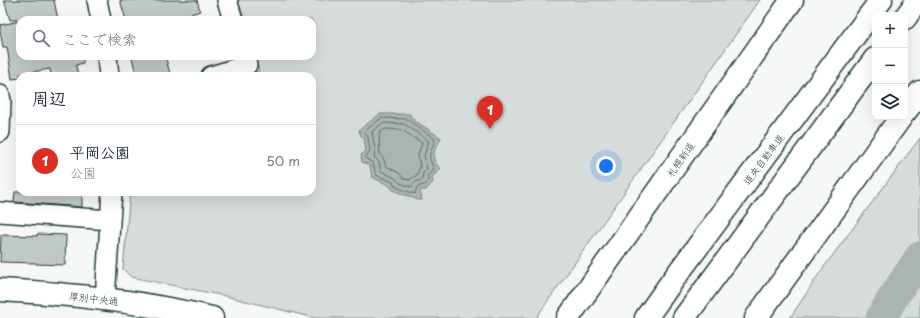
<!DOCTYPE html>
<html lang="ja">
<meta charset="utf-8">
<style>
:root{--surface:#fff;--page:#f6f6f7;--text:#1f2937;--muted:#747a83;--line:#e0e1e3;--accent:#d93025}
body{margin:0;font-family:"Playpen Sans","Klee One",sans-serif;background:var(--page);color:var(--text)}
.controls{position:absolute;right:12px;top:12px;display:grid;overflow:hidden;border-radius:8px;box-shadow:0 4px 16px #0002}
.controls button{width:36px;height:36px;display:grid;place-items:center;padding:0;border:0;border-bottom:1px solid var(--line);background:var(--surface);color:var(--text);font:20px sans-serif}
.you{position:absolute;left:606px;top:166px;width:14px;height:14px;margin:-10px;border:3px solid #fff;border-radius:50%;background:#1a73e8;box-shadow:0 0 0 6px #1a73e833}
.badge{display:grid;place-items:center;width:26px;height:26px;border-radius:50%;background:var(--accent);color:#fff;font-size:13px;font-weight:700}
.pin{position:absolute;translate:-50% -33px;filter:drop-shadow(0 1px 2px #0008)}
.pin::after{content:'';position:absolute;top:21px;width:14px;height:12px;background:inherit;clip-path:polygon(0 0,100% 0,50% 100%)}
.list{margin:0;padding:0;list-style:none}
h2{display:flex;justify-content:space-between;align-items:center;height:52px;margin:0;padding:0 16px;font-size:17px}
h2 small{font-size:13px;font-weight:400;color:var(--muted)}
.list li{display:grid;grid-template-columns:26px 1fr auto;gap:12px;align-items:center;box-sizing:border-box;height:72px;padding:0 16px;border-top:1px solid var(--line)}
.list b{display:block;font-size:15px;white-space:nowrap}
.list p{margin:0;font-size:13px;white-space:nowrap;color:var(--muted)}
.list em{font-size:13px;font-style:normal;color:var(--muted)}
.icon{flex:none;width:22px;height:22px;fill:none;stroke:currentColor;stroke-width:2;stroke-linecap:round;stroke-linejoin:round}
.map{position:relative;flex:none;width:920px;height:318px;overflow:hidden}
.search{position:absolute;background:var(--surface);box-shadow:0 4px 16px #0002;left:16px;top:16px;width:300px;height:44px;display:flex;align-items:center;gap:10px;box-sizing:border-box;padding:0 14px;border-radius:12px;color:var(--muted);font-size:15px}
.panel{position:absolute;background:var(--surface);box-shadow:0 4px 16px #0002;left:16px;top:72px;width:300px;height:124px;border-radius:12px}
.map>svg:first-child{display:block}
.green{fill:#d6dcdb;stroke:#7a8c88}
.water{fill:#aab5b1;stroke:#72857f}
.lines{fill:none;stroke-linecap:round;stroke-linejoin:round}
.shore{stroke:#576d66;stroke-width:1}
.river{stroke:#aab5b1;stroke-width:31}
.building{fill:#c0c9c6;stroke:#1f3d34}
.minor-casing{stroke:#1f3d34;stroke-width:22}
.tertiary-casing{stroke:#1f3d34;stroke-width:25}
.secondary-casing{stroke:#1f3d34;stroke-width:25}
.motorway-casing{stroke:#1f3d34;stroke-width:25}
.minor{stroke:#fff;stroke-width:19}
.tertiary{stroke:#fff;stroke-width:22}
.secondary{stroke:#fff;stroke-width:22}
.motorway{stroke:#fff;stroke-width:22}
.labels{text-anchor:middle;dominant-baseline:central;stroke-width:3;stroke-linejoin:round;paint-order:stroke}
.street-label{font-size:10px;fill:#1f3d34;stroke:#fff}
</style>
<div class="map">
<svg width="920" height="318" viewBox="0 0 920 318">
<rect width="100%" height="100%" fill="#f6f7f7"/>
<filter id="ink" filterUnits="userSpaceOnUse"><feTurbulence type="fractalNoise" baseFrequency=".025" numOctaves="2"/><feDisplacementMap in="SourceGraphic" scale="8" xChannelSelector="R" yChannelSelector="G"/><feConvolveMatrix kernelMatrix="1 2 1 2 8 2 1 2 1" color-interpolation-filters="sRGB"/></filter>
<g filter="url(#ink)">
<!-- green -->
<path class="green" d="M237,0h523l-129,183 -95,135h-221l-90,-22 -94,-19 -8,-8 7,-77h182v-116h-69l16,-5 -4,-15h57v-36h-69z
M920,138v180h-130l31,-47z"/>
<!-- water -->
<path class="water" d="M380,114h30l1,4 30,20c-6,13 -13,19 0,31l-9,8 1,5 -7,8h-6l2,10h-4l-25,-10 -3,-4 -18,-9 -2,-11 -8,-4 -1,-7 5,-4 -2,-13 -3,-2 -2,-6z"/>
<g class="lines">
<!-- shore -->
<path class="shore" d="M382,118l25,1 28,20c-4,16 -9,14 -1,30l-6,6v7l-4,3 -4,1 -3,1 -2,7 -19,-7 -3,-5 -17,-7 -3,-12 -8,-5 5,-7 -2,-14 -3,-4v-2z
M383,123l21,1 25,17 -5,14 3,14 -4,4 -1,7 -7,2 -4,5 -11,-4 -5,-5 -14,-7 -2,-9 -5,-5 1,-7 -3,-18z
M386,129l16,1 20,13 -4,12 2,12 -3,8 -8,5 -5,-1 -5,-6 -13,-7 -2,-6 -4,-6 -1,-19 1,-2z"/>
<!-- river -->
<path class="river" d="M881,318l11,-19 28,-42"/>
</g>
<!-- building -->
<path class="building" d="M4,0h50l4,20h-48z
M120,0h77l3,11 -28,9h-46z
M20,21v35h63v7l-7,2 2,11h-27l-1,-7 -30,5v4l-8,1 -5,-32h-4l-3,-16v-6z
M139,56h26l5,17 -14,3h-14l-1,-4 -5,2 -4,-16z
M15,192h67v15l-68,-5z
M37,234l29,1 -1,30 -29,-1v-1l-36,-1 1,-27 36,1z"/>
<g class="lines">
<defs>
<path id="minor" d="M97,0l4,20
M227,0l6,20
M107,56l2,20
M211,76l36,-11 -3,-9
M0,95l1,6 -1,31
M0,212l110,8
M105,299l7,-107"/>
<path id="tertiary" d="M905,112l15,-20
M568,318l24,-34 200,-284
M756,318l145,-201"/>
<path id="secondary" d="M0,290c35,2 69,4 103,9 37,4 73,11 109,19"/>
<path id="motorway" d="M905,18l13,-18
M646,318l24,-34 211,-284
M684,318l191,-259"/>
</defs>
<!-- minor casing -->
<use href="#minor" class="minor-casing"/>
<!-- tertiary casing -->
<use href="#tertiary" class="tertiary-casing"/>
<!-- secondary casing -->
<use href="#secondary" class="secondary-casing"/>
<!-- motorway casing -->
<use href="#motorway" class="motorway-casing"/>
<!-- minor -->
<use href="#minor" class="minor"/>
<!-- tertiary -->
<use href="#tertiary" class="tertiary"/>
<!-- secondary -->
<use href="#secondary" class="secondary"/>
<!-- motorway -->
<use href="#motorway" class="motorway"/>
</g>
</g>
<g class="labels">
<!-- street labels -->
<g class="street-label">
<text transform="translate(680 159) rotate(-55)">札幌新道</text>
<text transform="translate(763 159) rotate(-53)">道央自動車道</text>
<text transform="translate(94 298) rotate(7)">厚別中央通</text>
</g>
</g>
</svg>
<div class="controls">
<button>+</button>
<button>−</button>
<button><svg class="icon" aria-label="layers" viewBox="0 0 24 24"><path d="M12 4l9 5-9 5-9-5zM3 14l9 5 9-5"/></svg></button>
</div>
<div class="you"></div>
<div class="pin badge" style="left:490px;top:129px">1</div>
<div class="search"><svg class="icon" aria-label="search" viewBox="0 0 24 24"><circle cx="10" cy="10" r="6"/><path d="M15 15l6 6"/></svg>ここで検索</div>
<section class="panel">
<h2>周辺<small></small></h2>
<ul class="list">
<li><span class="badge">1</span><div><b>平岡公園</b><p>公園</p></div><em>50 m</em></li>
</ul>
</section>
</div>
